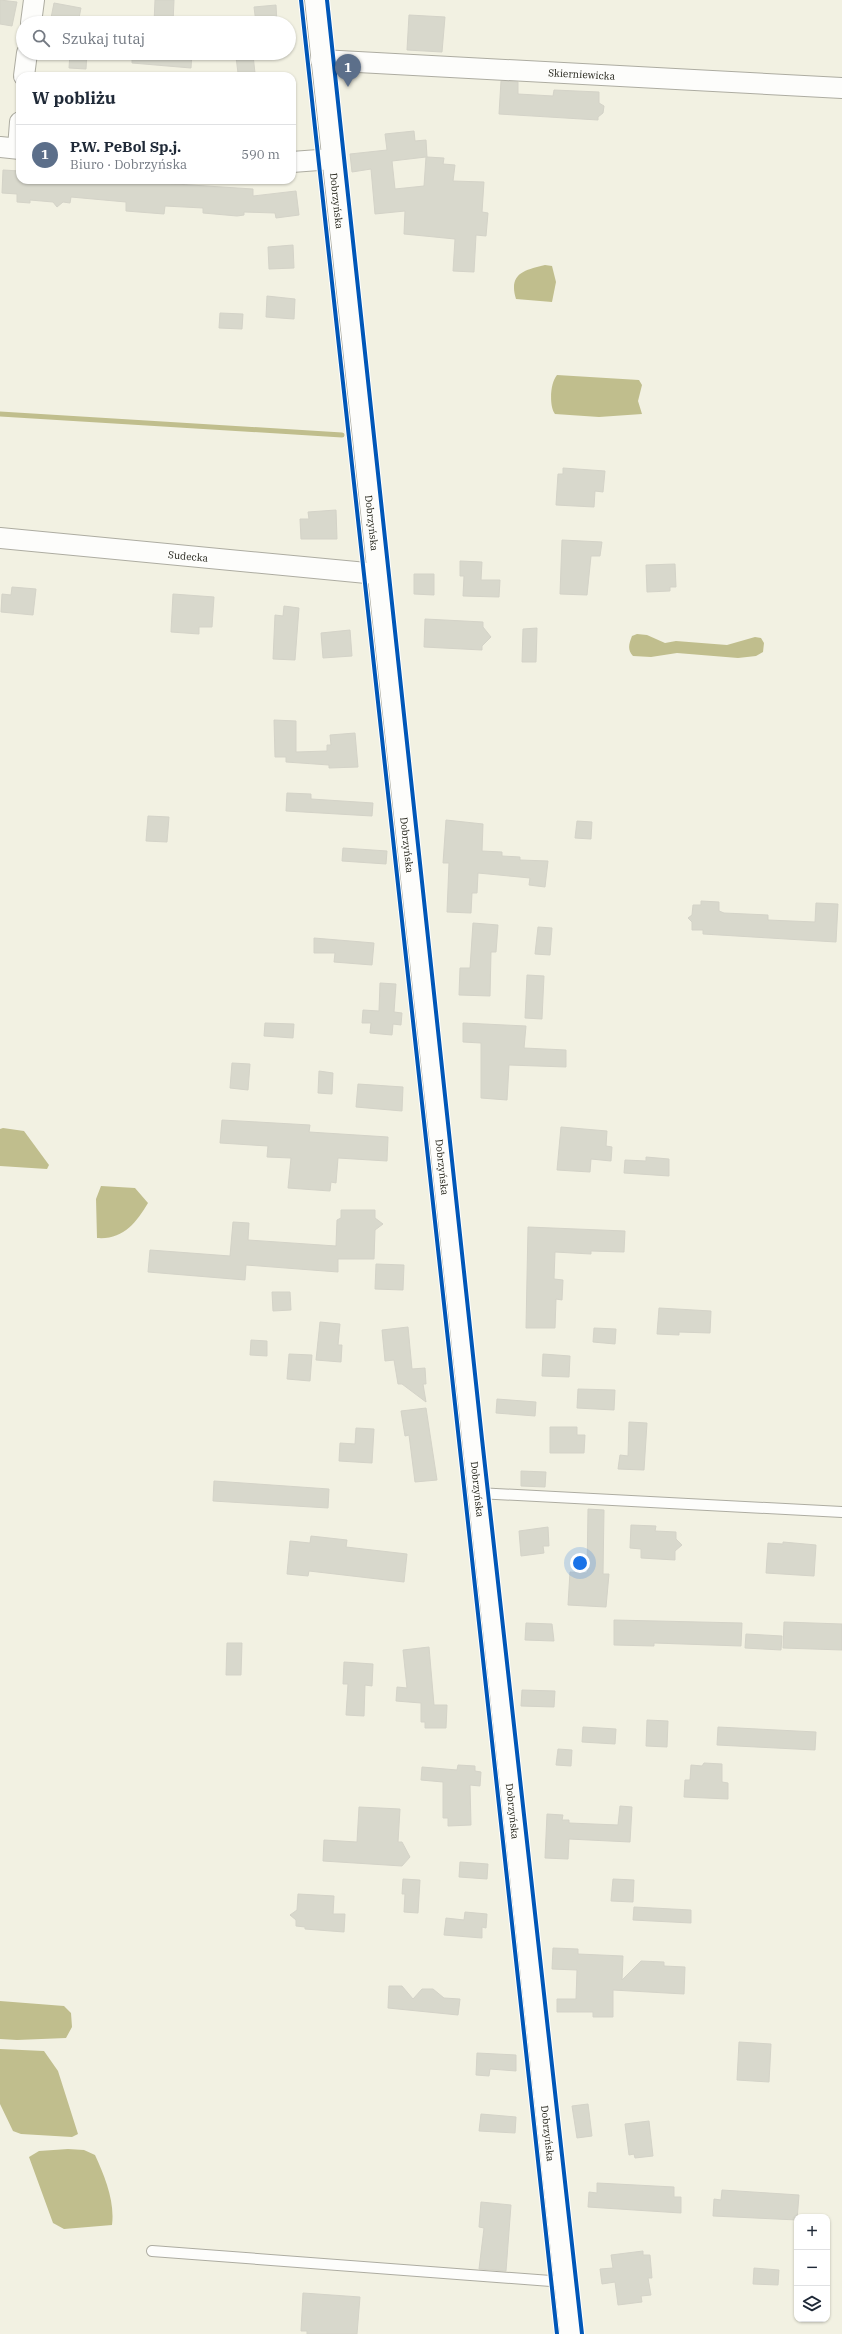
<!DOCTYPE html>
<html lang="pl">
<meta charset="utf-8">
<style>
:root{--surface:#fff;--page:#f2f2f3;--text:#1f2937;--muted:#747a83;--line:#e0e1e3;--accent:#1a73e8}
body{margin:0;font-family:"IBM Plex Serif",serif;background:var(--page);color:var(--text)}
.controls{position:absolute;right:12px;bottom:12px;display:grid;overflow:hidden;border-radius:8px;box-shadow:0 1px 3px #0004}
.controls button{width:36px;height:36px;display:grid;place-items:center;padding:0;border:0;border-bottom:1px solid var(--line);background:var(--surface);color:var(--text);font:20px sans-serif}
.you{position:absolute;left:580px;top:1563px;width:14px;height:14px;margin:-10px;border:3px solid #fff;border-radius:50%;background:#1a73e8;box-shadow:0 0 0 6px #1a73e833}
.badge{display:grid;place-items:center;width:26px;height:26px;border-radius:50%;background:var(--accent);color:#fff;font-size:13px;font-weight:700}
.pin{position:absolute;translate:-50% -33px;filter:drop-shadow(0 1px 2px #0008)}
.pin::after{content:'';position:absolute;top:21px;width:14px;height:12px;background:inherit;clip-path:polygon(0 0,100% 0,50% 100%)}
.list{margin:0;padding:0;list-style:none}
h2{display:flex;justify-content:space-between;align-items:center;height:52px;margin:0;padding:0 16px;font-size:17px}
h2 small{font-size:13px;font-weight:400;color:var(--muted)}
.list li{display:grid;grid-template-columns:26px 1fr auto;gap:12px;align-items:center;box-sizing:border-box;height:60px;padding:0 16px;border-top:1px solid var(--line)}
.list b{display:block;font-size:15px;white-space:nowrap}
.list p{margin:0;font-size:13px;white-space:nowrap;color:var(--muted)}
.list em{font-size:13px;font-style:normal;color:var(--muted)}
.icon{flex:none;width:22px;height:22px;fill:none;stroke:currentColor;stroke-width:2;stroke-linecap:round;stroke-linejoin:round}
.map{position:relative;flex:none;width:842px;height:2334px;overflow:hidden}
.search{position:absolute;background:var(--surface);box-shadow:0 1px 3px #0004;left:16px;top:16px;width:280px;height:44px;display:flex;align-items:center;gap:10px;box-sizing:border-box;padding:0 14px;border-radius:22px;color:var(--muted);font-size:15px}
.panel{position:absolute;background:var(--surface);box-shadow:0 1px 3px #0004;left:16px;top:72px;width:280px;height:112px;border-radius:12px}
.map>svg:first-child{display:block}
.water{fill:#c0be8d}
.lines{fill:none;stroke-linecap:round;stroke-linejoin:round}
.stream{stroke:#c0be8d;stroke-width:5}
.building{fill:#d8d8cc;stroke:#d4d3c8;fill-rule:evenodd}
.service-casing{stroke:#adaca1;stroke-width:12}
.minor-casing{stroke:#adaca1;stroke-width:22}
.service{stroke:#fdfdfb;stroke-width:10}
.minor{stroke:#fdfdfb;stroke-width:20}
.cycleway-casing{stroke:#fff;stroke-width:6}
.cycleway{stroke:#0057b8;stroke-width:4}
.labels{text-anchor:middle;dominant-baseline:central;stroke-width:3;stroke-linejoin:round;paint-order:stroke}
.street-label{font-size:10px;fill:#222218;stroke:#fff}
</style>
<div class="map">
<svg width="842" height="2334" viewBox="0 0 842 2334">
<rect width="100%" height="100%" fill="#f2f1e2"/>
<!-- water -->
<path class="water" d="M545,265l7,1 4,16 -4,20 -36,-3c-8,-26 9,-29 29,-34z
M557,375l82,5 3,5 -4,16 4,13 -43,3 -44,-3c-6,-8 -5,-31 2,-39z
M637,634l10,1 18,8 11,-2 51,4 28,-8 6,1 3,5 -1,9 -7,4 -18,2 -61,-5 -26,4 -18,-1c-6,-7 -4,-12 -1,-20z
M3,1128l21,3 25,34 -2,4 -47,-3v-37z
M101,1186l34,2 13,15c-12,20 -25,37 -51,35l-1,-39z
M0,2001l64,5 7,7 1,14 -6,11 -49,2 -17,-1z
M0,2049l44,2 14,20 20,63 -6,3 -51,-3 -8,-3 -13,-27z
M68,2149l16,1 11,5c10,22 20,46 17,70l-48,4 -11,-6 -24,-66 10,-6z"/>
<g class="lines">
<!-- stream -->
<path class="stream" d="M0,414l342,21"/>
</g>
<!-- building -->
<path class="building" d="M0,0l17,2 -5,24 -12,-2z
M155,0h19l-1,23h-19z
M54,3l27,5 -3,15h-28z
M276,5l1,18h-21l-2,-16z
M409,15l36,2 -3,35 -35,-2z
M70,53h17l-1,16 -17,-1z
M132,53h60l-1,15 -59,-5z
M253,55l2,18h-17l-2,-16z
M501,81l17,1v12l35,2 1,-6 45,2v11l5,3 -1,7 -5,4v3l-99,-6z
M414,131l1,10 11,-1 1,17 17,1 -1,6 12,1 -2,16 31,1 -2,30 6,1 -2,23 -10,-1 -2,37 -21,-1 2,-32 -51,-5 1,-23 -30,3 -4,-45 -19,3 -2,-18 37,-4 -2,-16zM426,157l-2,29 -29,3 -3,-28z
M3,170l17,1v9h93l140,9v7l43,-5 3,24 -23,3 -1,-5 -31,-1v3l-7,1 -34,-3v-5l-38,-2 -1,8 -38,-3v-9l-55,-5 -1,6 -7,-1 -6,5 -4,-5 -23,-2v3l-13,-1v-8l-15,-1z
M293,245l1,23 -25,1 -1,-22z
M267,296l28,3 -1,20 -28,-2z
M220,313l23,1 -1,15 -23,-1z
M563,468l42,3 -2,21 -8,-1 -1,16 -38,-2 2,-31h5z
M336,510l1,29h-36l-1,-20h9l-1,-7z
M562,540l40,2 -2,14h-9l-4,39 -27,-1z
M460,561l22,1 -1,18h19l-1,17 -36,-1 1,-20h-4z
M675,564l1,23h-6v4l-23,1 -1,-27z
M414,574h20v21l-20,-1z
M12,587l24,2 -3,26 -32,-3 1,-18 9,1z
M173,594l41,3 -2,30h-13v7l-28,-2z
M284,606l15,2 -4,52 -22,-1 2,-44 8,1z
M425,619l58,3v5l8,10 -9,9v4l-58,-3z
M537,628l-1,34h-14l1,-33z
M350,630l2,26 -29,2 -2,-25z
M274,720l22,1v31l31,-1v-6h4l-1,-10 25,-2 3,34 -29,1v-3l-43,-3v-5h-11z
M287,793l24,1v5l62,4 -1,13 -86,-5z
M148,816l21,1 -2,25 -21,-1z
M446,820l37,4 -1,27 20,1v4l18,1v3l28,1 -3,26 -16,-2 1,-7 -52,-5 -1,20h-5l-1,20 -24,-1 2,-49h-6z
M577,821l15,1 -1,17 -16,-1z
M343,848l44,3 -1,13 -44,-3z
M701,901l18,1v9l5,2 44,2v5l47,2 1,-19 22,1 -2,38 -133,-8v-4h-11v-8l-4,-4 4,-3 1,-10h8z
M473,923l25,2 -2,27h-5l-1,44 -31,-1 1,-27h10z
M538,927l14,1 -2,27 -15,-1z
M314,938l60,5 -2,22 -38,-3 1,-9h-21z
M527,975l17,1 -2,43 -17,-1z
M380,983l16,1 -2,28 8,1 -1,12 -8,-1 -1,11 -22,-2 1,-10h-9l1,-13 16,1z
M265,1023l29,1 -1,14 -29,-2z
M463,1023l63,3 -2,22 42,2v17l-57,-2 -2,35 -26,-2v-55l-18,-1z
M232,1063l18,1 -2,26 -18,-2z
M319,1071l14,2 -1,21 -14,-1z
M358,1084l45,3 -1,24 -46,-4z
M222,1120l88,5 -1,7 79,5 -1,24 -49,-3 -2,25 -5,-1 -1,9 -42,-3 3,-30 -24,-1 1,-11 -48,-3z
M561,1127l46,4 -1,15 6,1 -1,14 -20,-2 -1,13 -33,-2z
M646,1157l23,2v17l-45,-3 1,-13 21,1z
M341,1210h34v8l8,6 -8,6 -1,29h-36v13l-92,-7 -1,15 -97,-8 2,-22 80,6 3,-34 16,1 -1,17 88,6 1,-26 4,-2z
M528,1227l97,4 -1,21 -33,-1v3l-36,-2 -1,27 9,1 -1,20 -6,-1 -1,29h-29z
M376,1264l28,1 -1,25 -28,-1z
M272,1292h18l1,18 -18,1z
M659,1308l52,3 -1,22 -31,-1v3l-22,-1z
M320,1322l20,2 -2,21h4l-1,17 -25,-2z
M408,1327l4,42 13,-1 1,16h-3l3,18 -24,-18h-4l-4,-24 -9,1 -3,-31z
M594,1328l22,1 -1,15 -22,-2z
M251,1340l16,1v15l-17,-1z
M289,1354l23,1 -2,26 -23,-2z
M543,1354l27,2 -1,21 -27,-1z
M578,1389l37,1 -1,20 -37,-2z
M497,1399l39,3 -1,14 -39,-3z
M426,1408l11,72 -22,2 -6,-47 -4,1 -4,-25z
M629,1422l18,1 -3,47 -26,-1 2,-14 8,1z
M550,1427h27v8h8l-1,18h-34z
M356,1428l18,1 -2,34 -33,-2 1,-18 15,1z
M521,1471l25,1 -1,15 -24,-1z
M214,1481l115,8 -1,19 -115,-7z
M588,1509l16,1 -1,64h6l-3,33 -38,-2 2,-33 17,1z
M631,1525l25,1 -1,5 21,1v7l6,6 -7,6v9l-34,-2v-9l-11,-1z
M548,1527l1,19h-6l1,7 -23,3 -2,-25z
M311,1536l36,4 -1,7 61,7 -3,28 -95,-11 -1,5 -21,-2 3,-33 20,2z
M783,1542l33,3 -2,31 -48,-3 2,-30 15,1z
M614,1620l128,3 -1,23 -87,-3v3l-40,-1z
M784,1622l58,2v26l-59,-2z
M526,1623l26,1 2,17 -29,-1z
M746,1634l36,2 -1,14 -36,-2z
M227,1643h15l-1,32h-15z
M429,1647l5,58h13l-1,23h-21v-6h-4v-19l-25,-2 1,-14 10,1 -4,-38z
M344,1662l29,2 -1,22 -7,-1 -1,31 -18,-1 2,-31h-5z
M522,1690l33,1 -1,16 -33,-1z
M647,1720l21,1 -1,26 -21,-1z
M583,1727l33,2 -1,15 -33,-2z
M718,1727l98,5 -1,18 -98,-5z
M558,1749l14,1 -1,16 -15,-1z
M704,1763l18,1v18l6,1v16l-44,-2 1,-17h5l1,-15 11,1z
M458,1765l17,1v5l6,1 -1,14 -10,-1 1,40 -23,1v-8h-5v-36l-22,-2 1,-13 35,3z
M620,1806l12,1 -2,35 -61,-3 -1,20 -23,-1 2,-44 16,1 -1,5h7v3l49,2z
M359,1807l41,2 -2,33h4l8,15 -8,9 -79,-5 1,-21 33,2z
M460,1862l28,2 -1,15 -28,-2z
M403,1879l17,1 -2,33 -14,-1 1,-18h-3z
M613,1879l21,1 -1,22 -22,-1z
M298,1894l36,2 -1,18h12l-1,18 -39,-3v-2l-9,-1v-6l-6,-5 7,-5z
M634,1907l57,3v13l-58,-3z
M465,1912l22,2 -1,14 -4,-1v11l-38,-3 2,-17 18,2z
M553,1948l25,1v5l45,2 -1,24 19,-19 23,1v4l21,1 -1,27 -71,-4v27h-20v-5h-36v-13h19l1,-29 -25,-1z
M389,1986h13l11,13 9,-10h11l11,9 16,1 -2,16 -70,-7z
M739,2042l32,2 -2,38 -32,-2z
M477,2053l39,2v16l-26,-2 -1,7 -13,-1z
M588,2104l4,32 -15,2 -5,-32z
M481,2114l35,3 -1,16 -36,-2z
M649,2121l4,35 -18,2 -1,-4 -5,1 -4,-31z
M597,2183l77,4v10h7v16l-93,-6 1,-15 8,1z
M722,2190l77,5 -2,25 -84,-4 1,-17 7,1z
M481,2202l30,3 -5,66 -27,-2 5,-41 -5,-1z
M643,2251v4h7l2,23h-4l3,17 -10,1 1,6 -24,3 -3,-23 -13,2 -2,-15 13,-1 -2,-13z
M754,2268l25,2 -1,15 -25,-1z
M303,2293l57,4 -3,37h-50v-3h-6z"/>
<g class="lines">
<defs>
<path id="service" d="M477,1493l365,19
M152,2251l412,31"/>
<g id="minor">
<path id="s1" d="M315,0l255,2334"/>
<path d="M31,23l3,-23"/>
<path id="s2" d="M321,60l521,28"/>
<path d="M24,76l3,-23"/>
<path d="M0,147l20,2"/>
<path d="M18,148l2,-26"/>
<path d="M292,162l40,-3"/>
<path id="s3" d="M0,538l377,36"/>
</g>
</defs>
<!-- service casing -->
<use href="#service" class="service-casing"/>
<!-- minor casing -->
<use href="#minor" class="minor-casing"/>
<!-- service -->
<use href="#service" class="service"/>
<!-- minor -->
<use href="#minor" class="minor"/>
<defs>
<path id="cycleway" d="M301,0l256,2334
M327,0l155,1439 100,895"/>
</defs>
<!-- cycleway casing -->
<use href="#cycleway" class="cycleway-casing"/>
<!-- cycleway -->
<use href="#cycleway" class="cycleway"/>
</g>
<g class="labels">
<!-- street labels -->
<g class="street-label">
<text stroke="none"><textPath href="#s2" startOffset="261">Skierniewicka</textPath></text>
<text stroke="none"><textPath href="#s1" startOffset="202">Dobrzyńska</textPath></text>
<text stroke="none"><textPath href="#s1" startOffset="526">Dobrzyńska</textPath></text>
<text stroke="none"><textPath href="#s3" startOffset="189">Sudecka</textPath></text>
<text stroke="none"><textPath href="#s1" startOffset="850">Dobrzyńska</textPath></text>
<text stroke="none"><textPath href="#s1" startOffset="1174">Dobrzyńska</textPath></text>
<text stroke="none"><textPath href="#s1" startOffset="1498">Dobrzyńska</textPath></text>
<text stroke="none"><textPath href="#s1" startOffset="1822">Dobrzyńska</textPath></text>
<text stroke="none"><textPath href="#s1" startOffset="2146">Dobrzyńska</textPath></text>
</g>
</g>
</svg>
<div class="controls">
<button>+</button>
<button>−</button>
<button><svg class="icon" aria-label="layers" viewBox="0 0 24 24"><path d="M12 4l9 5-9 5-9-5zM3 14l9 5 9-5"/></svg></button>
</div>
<div class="you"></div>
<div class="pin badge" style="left:348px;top:87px;background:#5c6f8a">1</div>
<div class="search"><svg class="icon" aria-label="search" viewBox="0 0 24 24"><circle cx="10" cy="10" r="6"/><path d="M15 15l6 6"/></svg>Szukaj tutaj</div>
<section class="panel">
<h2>W pobliżu<small></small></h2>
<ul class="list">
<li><span class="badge" style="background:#5c6f8a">1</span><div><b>P.W. PeBol Sp.j.</b><p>Biuro · Dobrzyńska</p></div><em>590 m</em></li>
</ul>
</section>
</div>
